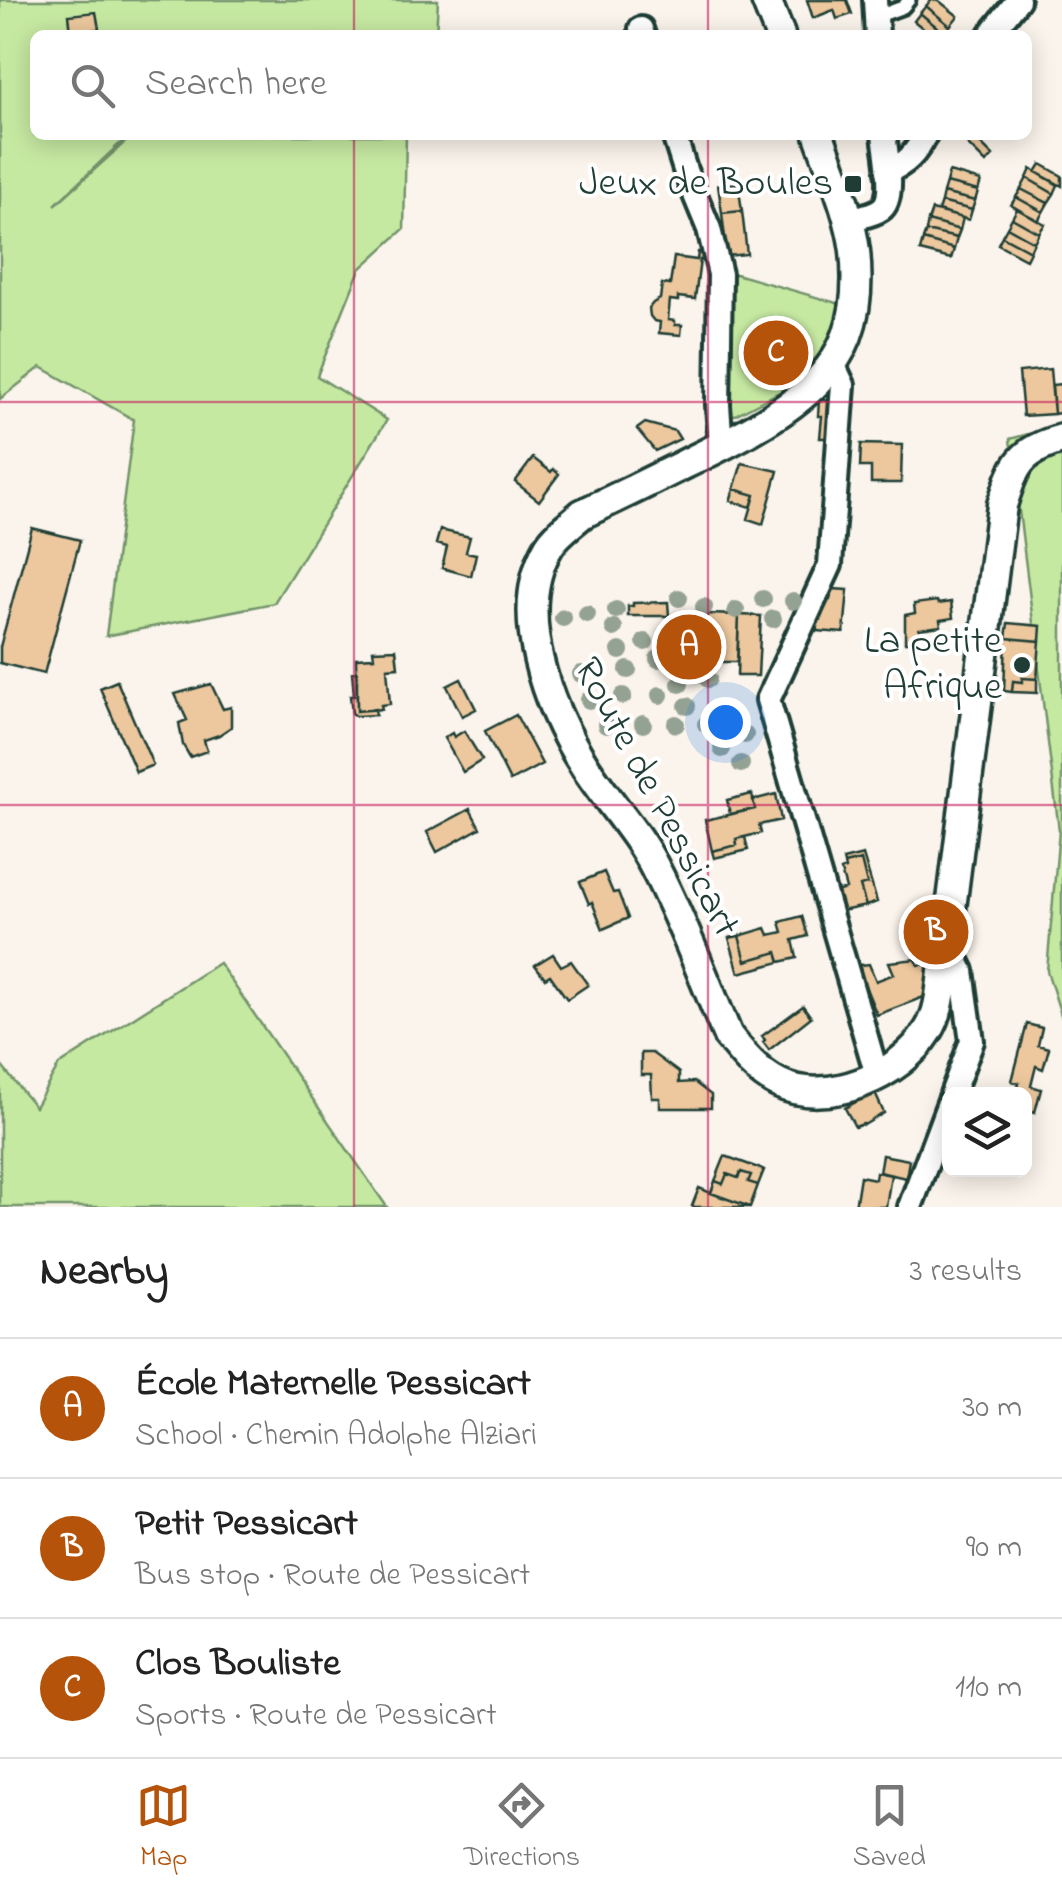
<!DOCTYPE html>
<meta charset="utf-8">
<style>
:root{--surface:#fff;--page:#f6f6f6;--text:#222;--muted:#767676;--line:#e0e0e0;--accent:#b45309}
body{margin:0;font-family:"Indie Flower",sans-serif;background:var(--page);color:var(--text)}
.controls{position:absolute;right:30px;bottom:30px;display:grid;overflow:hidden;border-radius:15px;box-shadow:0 5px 25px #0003}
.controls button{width:90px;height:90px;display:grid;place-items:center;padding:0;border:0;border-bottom:2px solid var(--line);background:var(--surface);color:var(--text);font:50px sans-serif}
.you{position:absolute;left:725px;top:722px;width:35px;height:35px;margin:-25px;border:8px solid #fff;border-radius:50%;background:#1a73e8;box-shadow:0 0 0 15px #1a73e833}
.badge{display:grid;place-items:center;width:65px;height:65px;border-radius:50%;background:var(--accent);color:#fff;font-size:32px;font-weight:700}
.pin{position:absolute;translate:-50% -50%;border:5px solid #fff;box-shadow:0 2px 10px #0006}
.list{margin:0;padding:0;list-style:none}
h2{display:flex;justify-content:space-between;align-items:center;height:130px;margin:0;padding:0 40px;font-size:42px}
h2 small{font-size:32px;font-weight:400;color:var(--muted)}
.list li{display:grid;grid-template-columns:65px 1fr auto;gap:30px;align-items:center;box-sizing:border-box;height:140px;padding:0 40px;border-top:2px solid var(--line)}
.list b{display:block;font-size:38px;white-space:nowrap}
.list p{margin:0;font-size:32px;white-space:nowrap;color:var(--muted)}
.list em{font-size:32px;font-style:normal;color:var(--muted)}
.icon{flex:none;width:55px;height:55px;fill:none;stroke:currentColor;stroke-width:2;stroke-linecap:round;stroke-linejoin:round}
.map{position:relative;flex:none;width:1062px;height:1207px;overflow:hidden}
.search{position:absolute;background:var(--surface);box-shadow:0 5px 25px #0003;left:30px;right:30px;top:30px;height:110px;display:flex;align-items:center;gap:25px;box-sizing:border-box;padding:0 35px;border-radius:15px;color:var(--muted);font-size:38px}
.sheet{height:550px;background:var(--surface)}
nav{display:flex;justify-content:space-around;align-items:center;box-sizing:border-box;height:140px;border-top:2px solid var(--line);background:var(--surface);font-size:28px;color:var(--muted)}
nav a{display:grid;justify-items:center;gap:5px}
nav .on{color:var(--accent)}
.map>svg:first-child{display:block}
.green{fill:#c6e9a2;stroke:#72936b;stroke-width:2.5}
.building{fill:#edc89e;stroke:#1f3d34;stroke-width:2.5}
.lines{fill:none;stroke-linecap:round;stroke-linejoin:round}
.service-casing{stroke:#1f3d34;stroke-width:19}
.minor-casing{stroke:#1f3d34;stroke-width:30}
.tertiary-casing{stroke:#1f3d34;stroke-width:35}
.service{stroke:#fff;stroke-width:11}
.minor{stroke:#fff;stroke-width:22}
.tertiary{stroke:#fff;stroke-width:28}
.tree{fill:#94a293}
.grid{fill:none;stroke:#c2185b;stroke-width:2.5;stroke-opacity:0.55}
.poi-dot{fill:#1f3d34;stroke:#fff;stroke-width:4}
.labels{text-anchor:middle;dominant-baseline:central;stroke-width:8;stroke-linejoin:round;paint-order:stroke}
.poi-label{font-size:40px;fill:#1f3d34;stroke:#fff;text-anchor:end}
.street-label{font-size:40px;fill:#1f3d34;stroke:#fff}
</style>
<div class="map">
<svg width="1062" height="1207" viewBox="0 0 1062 1207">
<rect width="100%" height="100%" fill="#fbf4ec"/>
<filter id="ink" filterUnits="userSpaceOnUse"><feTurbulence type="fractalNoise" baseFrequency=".01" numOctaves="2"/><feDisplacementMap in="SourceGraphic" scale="20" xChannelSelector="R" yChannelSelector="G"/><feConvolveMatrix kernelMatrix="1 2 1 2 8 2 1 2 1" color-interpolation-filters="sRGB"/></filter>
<g filter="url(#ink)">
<!-- green -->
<path class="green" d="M0,0h438l-2,35h-401v100h94l-74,70 78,-70h273l-2,94 -44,40 -43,107 70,44 -113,183 -168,33 28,-216 -93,-53 -41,32z
M732,273l112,32 -9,33 -17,26 -33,25 -50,26 -13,-2z
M1062,425v593l-15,-47 12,-141 -49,-391z
M219,963l168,244h-387v-143l35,43 24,-42z"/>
<!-- building -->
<path class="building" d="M807,0h40l5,14 -15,5 -3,-9 -21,8z
M931,0h7l20,16 -8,10 -24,-20z
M926,6l24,20 -6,7 -24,-20z
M96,12l3,17 -28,4 -2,-18z
M920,13l24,20 -2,2h-11l-17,-14z
M972,135l21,21 -7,7 -21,-21z
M1041,164l21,12v10l-26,-14z
M1031,169l27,16 -4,9 -27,-16z
M949,172l32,9 -3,10 -32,-8z
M1027,178l27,16 -6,9 -27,-14z
M738,183l4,28 -20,2 -4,-28z
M946,183l32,8 -3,10 -32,-8z
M1021,189l27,14 -5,9 -27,-15z
M943,193l32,8 -3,9 -31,-8z
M1016,197l27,15 -5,9 -27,-16z
M941,202l31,8 -3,10 -31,-9z
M1017,209l28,15 -6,9 -27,-15z
M932,210l31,8 -3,12 -32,-9z
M742,211l5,43 -20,2 -5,-43z
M1012,218l27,15 -5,9 -27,-15z
M928,221l32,9 -3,8 -31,-7z
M1007,227l27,15 -4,9 -28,-15z
M926,231l31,7 -3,11 -31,-9z
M1002,236l28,15 -4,8 -28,-15z
M923,240l31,9 -3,10 -31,-8z
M698,252l10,1 -1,8 -7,-1 -5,39 -17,-2v4l-8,-1 -2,20 7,1v4h7l-1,10 -22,-2 1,-11 -6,-1 -4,-5 -1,-8 4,-5 7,-4 2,-15 8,1 4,-28 23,3z
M784,349l27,10 -5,14 -33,-12 3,-10 7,2z
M1050,369l4,45 -31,2 -4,-44z
M1061,384l1,23 -2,6 -6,1 -2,-29z
M819,400l18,1 -7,37h-10l2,-22h-4z
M645,423l30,8 5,8 -25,12 -18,-22z
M861,444l41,1 -1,38h-30v-16h-11z
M533,458l18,14 2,-3 6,5 -20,27 -24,-19z
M742,463l36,8 -15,53 -15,-5 7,-24 -21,-6z
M734,489l21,6 -4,12 -21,-6z
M32,528l48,12 -36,134 -44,-11v-16z
M440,530l30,7 -4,15 10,2 -5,22 -29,-8 5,-21 -11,-3z
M832,589l16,1 -4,43 -27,-2v-13l5,-3 1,-13 7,-2z
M937,601l1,3 13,-2 2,16 -13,2 1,6 -22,3v13h-14v-27l10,-2 -1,-9z
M668,602l1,14h-41v-10h5v-3z
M707,614l32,1 -2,47h-17l1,-23 -15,-1z
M739,615l22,1 -3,60h-21z
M1008,623l33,3 -1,15 -34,-3z
M680,634l41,5 -1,23 -23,-1v4l-18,-1z
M1006,638l34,3 -3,38 -15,-1v4l-9,-1 -1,11 -8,-1z
M396,649l2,18 -11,1 3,36 -9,1 1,4 -25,2 -1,-53 18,-1 -1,-7z
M357,671v40l18,-2 1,6 -20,1 -4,-3 -2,-17h4l-2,-24z
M1022,678l15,1v14l-25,-1 1,-11 9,1z
M461,679l15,30 -14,7 -15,-30z
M117,681l36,84 -17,7 -36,-84z
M211,684l12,25 8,-2v20l-12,8 -15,5 3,11 -17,6 -7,-12 -4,-22 8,-3 -12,-26z
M516,715l26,49 -32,17 -25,-50z
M464,731l18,29 -19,12 -19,-34 8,-5 2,4z
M752,794l3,15 -25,5 -3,-14z
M776,794l5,26 -22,5 2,8 -25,6 1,6 -25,6 -7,-31 50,-11 -2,-9z
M470,809l10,19 -43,24 -10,-20z
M745,837l3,13 -34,8 -2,-7 25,-6 -1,-6z
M863,855l14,47 -11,4 -6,-20 7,-2 -6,-24 -17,4 -1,-4z
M861,860l6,24 -7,2 6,20 -29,6 -5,-19 14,-4 -5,-18 4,-2 -1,-5z
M604,872l9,21 5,-1 10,26 -25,11 -11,-27 -3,2 -9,-22z
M802,916l6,20 -15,4 4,18 -17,4 -3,-10 -31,9 -7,-25 27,-8 3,7 14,-3 -3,-10z
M739,936l7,25 31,-9 3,10 -41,11 -10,-35z
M553,954l8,12 10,-5 17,24 -21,14 -17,-24 -5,3 -10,-13z
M916,959l2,6 14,-1 -3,31 -52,20 -12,-29 -6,2 -7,-22 17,-2 7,17 18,-7 -5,-12z
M803,1006l8,11 -42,33 -6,-8 2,-2 -3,-4z
M1027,1024l15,4 -4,17 11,3 -6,21 -7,-3 -5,20 10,3 -6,23 -11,-3v-15h-8l3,-11 -7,-2z
M641,1053h11l27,20v10l15,-1 17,13v13h-51v-10h-8l-1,-23h-10z
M873,1089l11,24 -20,12 -1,-1 -8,3 -10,-19 18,-10 -1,-5z
M882,1155l27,5 -3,18 -27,-6z
M725,1156l39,14 -6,15 -10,-3 3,-7 -10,-3 -3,6 -11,-4 -4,10 -8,-3z
M741,1172l10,3 -3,7 10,3 -8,22 -39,-14 4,-12 8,3 4,-10 11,4z
M876,1172l15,3 -5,32h-31l5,-31 15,3z
M699,1188l12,5 39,14h-55l-3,-1z"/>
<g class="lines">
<defs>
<path id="service" d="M876,17l27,-10 6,-7"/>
<path id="minor" d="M875,0l2,35
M641,29l2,6
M990,35l28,-35
M674,135l12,38 23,56 11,45 -2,131 3,42
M888,171c19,-7 28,-18 37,-36
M848,220c10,-3 25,-5 33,-11 15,-10 5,-58 3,-74
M833,364l10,21 -13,180 -62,135 109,375
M945,956l11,3 6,12 10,70 -20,53
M910,1207l40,-107"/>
<path id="tertiary" d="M766,0l14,35
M819,135c13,37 31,77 36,116 4,39 1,77 -21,110 -31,47 -100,79 -149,103 -34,17 -69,34 -103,50 -11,10 -25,19 -33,32 -39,66 -1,163 37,222 22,34 51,64 69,100 28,54 49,112 73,168 15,19 29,36 50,47 49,25 123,-8 150,-52 14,-21 13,-51 17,-75l57,-451c13,-40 17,-54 60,-66"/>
</defs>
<!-- service casing -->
<use href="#service" class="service-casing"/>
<!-- minor casing -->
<use href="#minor" class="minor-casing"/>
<!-- tertiary casing -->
<use href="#tertiary" class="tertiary-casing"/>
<!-- service -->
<use href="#service" class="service"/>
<!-- minor -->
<use href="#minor" class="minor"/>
<!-- tertiary -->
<use href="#tertiary" class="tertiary"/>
</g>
<!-- trees -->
<g class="tree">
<circle cx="679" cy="598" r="9"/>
<circle cx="763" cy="599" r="9"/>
<circle cx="793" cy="601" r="9"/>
<circle cx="704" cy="607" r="9"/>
<circle cx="616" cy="610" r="9"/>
<circle cx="736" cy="610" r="9"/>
<circle cx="587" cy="614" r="9"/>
<circle cx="563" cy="618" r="9"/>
<circle cx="773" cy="619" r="9"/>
<circle cx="689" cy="623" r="9"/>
<circle cx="614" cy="628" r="9"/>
<circle cx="670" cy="639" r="9"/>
<circle cx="645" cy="642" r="9"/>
<circle cx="620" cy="651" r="9"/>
<circle cx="658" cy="659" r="9"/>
<circle cx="628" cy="670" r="9"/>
<circle cx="581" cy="674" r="9"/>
<circle cx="708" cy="679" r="9"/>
<circle cx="680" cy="684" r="9"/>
<circle cx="660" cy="695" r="9"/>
<circle cx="623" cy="696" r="9"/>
<circle cx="589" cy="700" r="9"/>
<circle cx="687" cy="706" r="9"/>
<circle cx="726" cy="720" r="9"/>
<circle cx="643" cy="724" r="9"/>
<circle cx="676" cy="724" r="9"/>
<circle cx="706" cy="724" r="9"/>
<circle cx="606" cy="725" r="9"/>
<circle cx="745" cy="735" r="9"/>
<circle cx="722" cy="749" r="9"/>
<circle cx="741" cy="764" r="9"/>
</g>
</g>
<!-- grid -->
<path class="grid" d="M354,0v35M708,0v35M354,135v1072M708,135v1072M0,402h1062M0,805h1062"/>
<!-- markers -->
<g class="poi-dot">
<rect x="843" y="174" width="20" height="20" rx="5"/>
<circle cx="1022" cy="665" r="10"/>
</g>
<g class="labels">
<!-- poi labels -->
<g class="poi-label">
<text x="833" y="184">Jeux de Boules</text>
<text x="1002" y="642">La petite<tspan x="1002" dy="46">Afrique</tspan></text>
</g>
<!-- street labels -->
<g class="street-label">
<text transform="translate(655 798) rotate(62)">Route de Pessicart</text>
</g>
</g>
</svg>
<div class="controls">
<button><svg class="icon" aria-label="layers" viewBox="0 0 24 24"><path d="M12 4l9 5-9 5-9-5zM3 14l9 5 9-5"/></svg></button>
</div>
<div class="you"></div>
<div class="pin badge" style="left:689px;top:647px">A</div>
<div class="pin badge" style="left:936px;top:932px">B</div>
<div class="pin badge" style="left:776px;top:353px">C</div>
<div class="search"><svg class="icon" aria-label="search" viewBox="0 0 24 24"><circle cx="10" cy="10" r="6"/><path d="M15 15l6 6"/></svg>Search here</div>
</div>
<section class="sheet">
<h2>Nearby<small>3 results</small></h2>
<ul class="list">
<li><span class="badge">A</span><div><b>École Maternelle Pessicart</b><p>School · Chemin Adolphe Alziari</p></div><em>30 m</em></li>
<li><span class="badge">B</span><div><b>Petit Pessicart</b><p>Bus stop · Route de Pessicart</p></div><em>90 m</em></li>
<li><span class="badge">C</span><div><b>Clos Bouliste</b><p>Sports · Route de Pessicart</p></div><em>110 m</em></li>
</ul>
</section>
<nav>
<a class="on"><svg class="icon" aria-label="map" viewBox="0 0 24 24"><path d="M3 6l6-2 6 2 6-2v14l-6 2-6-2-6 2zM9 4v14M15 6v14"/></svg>Map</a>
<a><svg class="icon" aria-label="directions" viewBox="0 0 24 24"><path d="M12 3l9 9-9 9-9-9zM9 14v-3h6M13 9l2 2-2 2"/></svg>Directions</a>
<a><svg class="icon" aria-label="saved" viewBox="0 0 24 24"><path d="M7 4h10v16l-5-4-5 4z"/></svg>Saved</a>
</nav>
